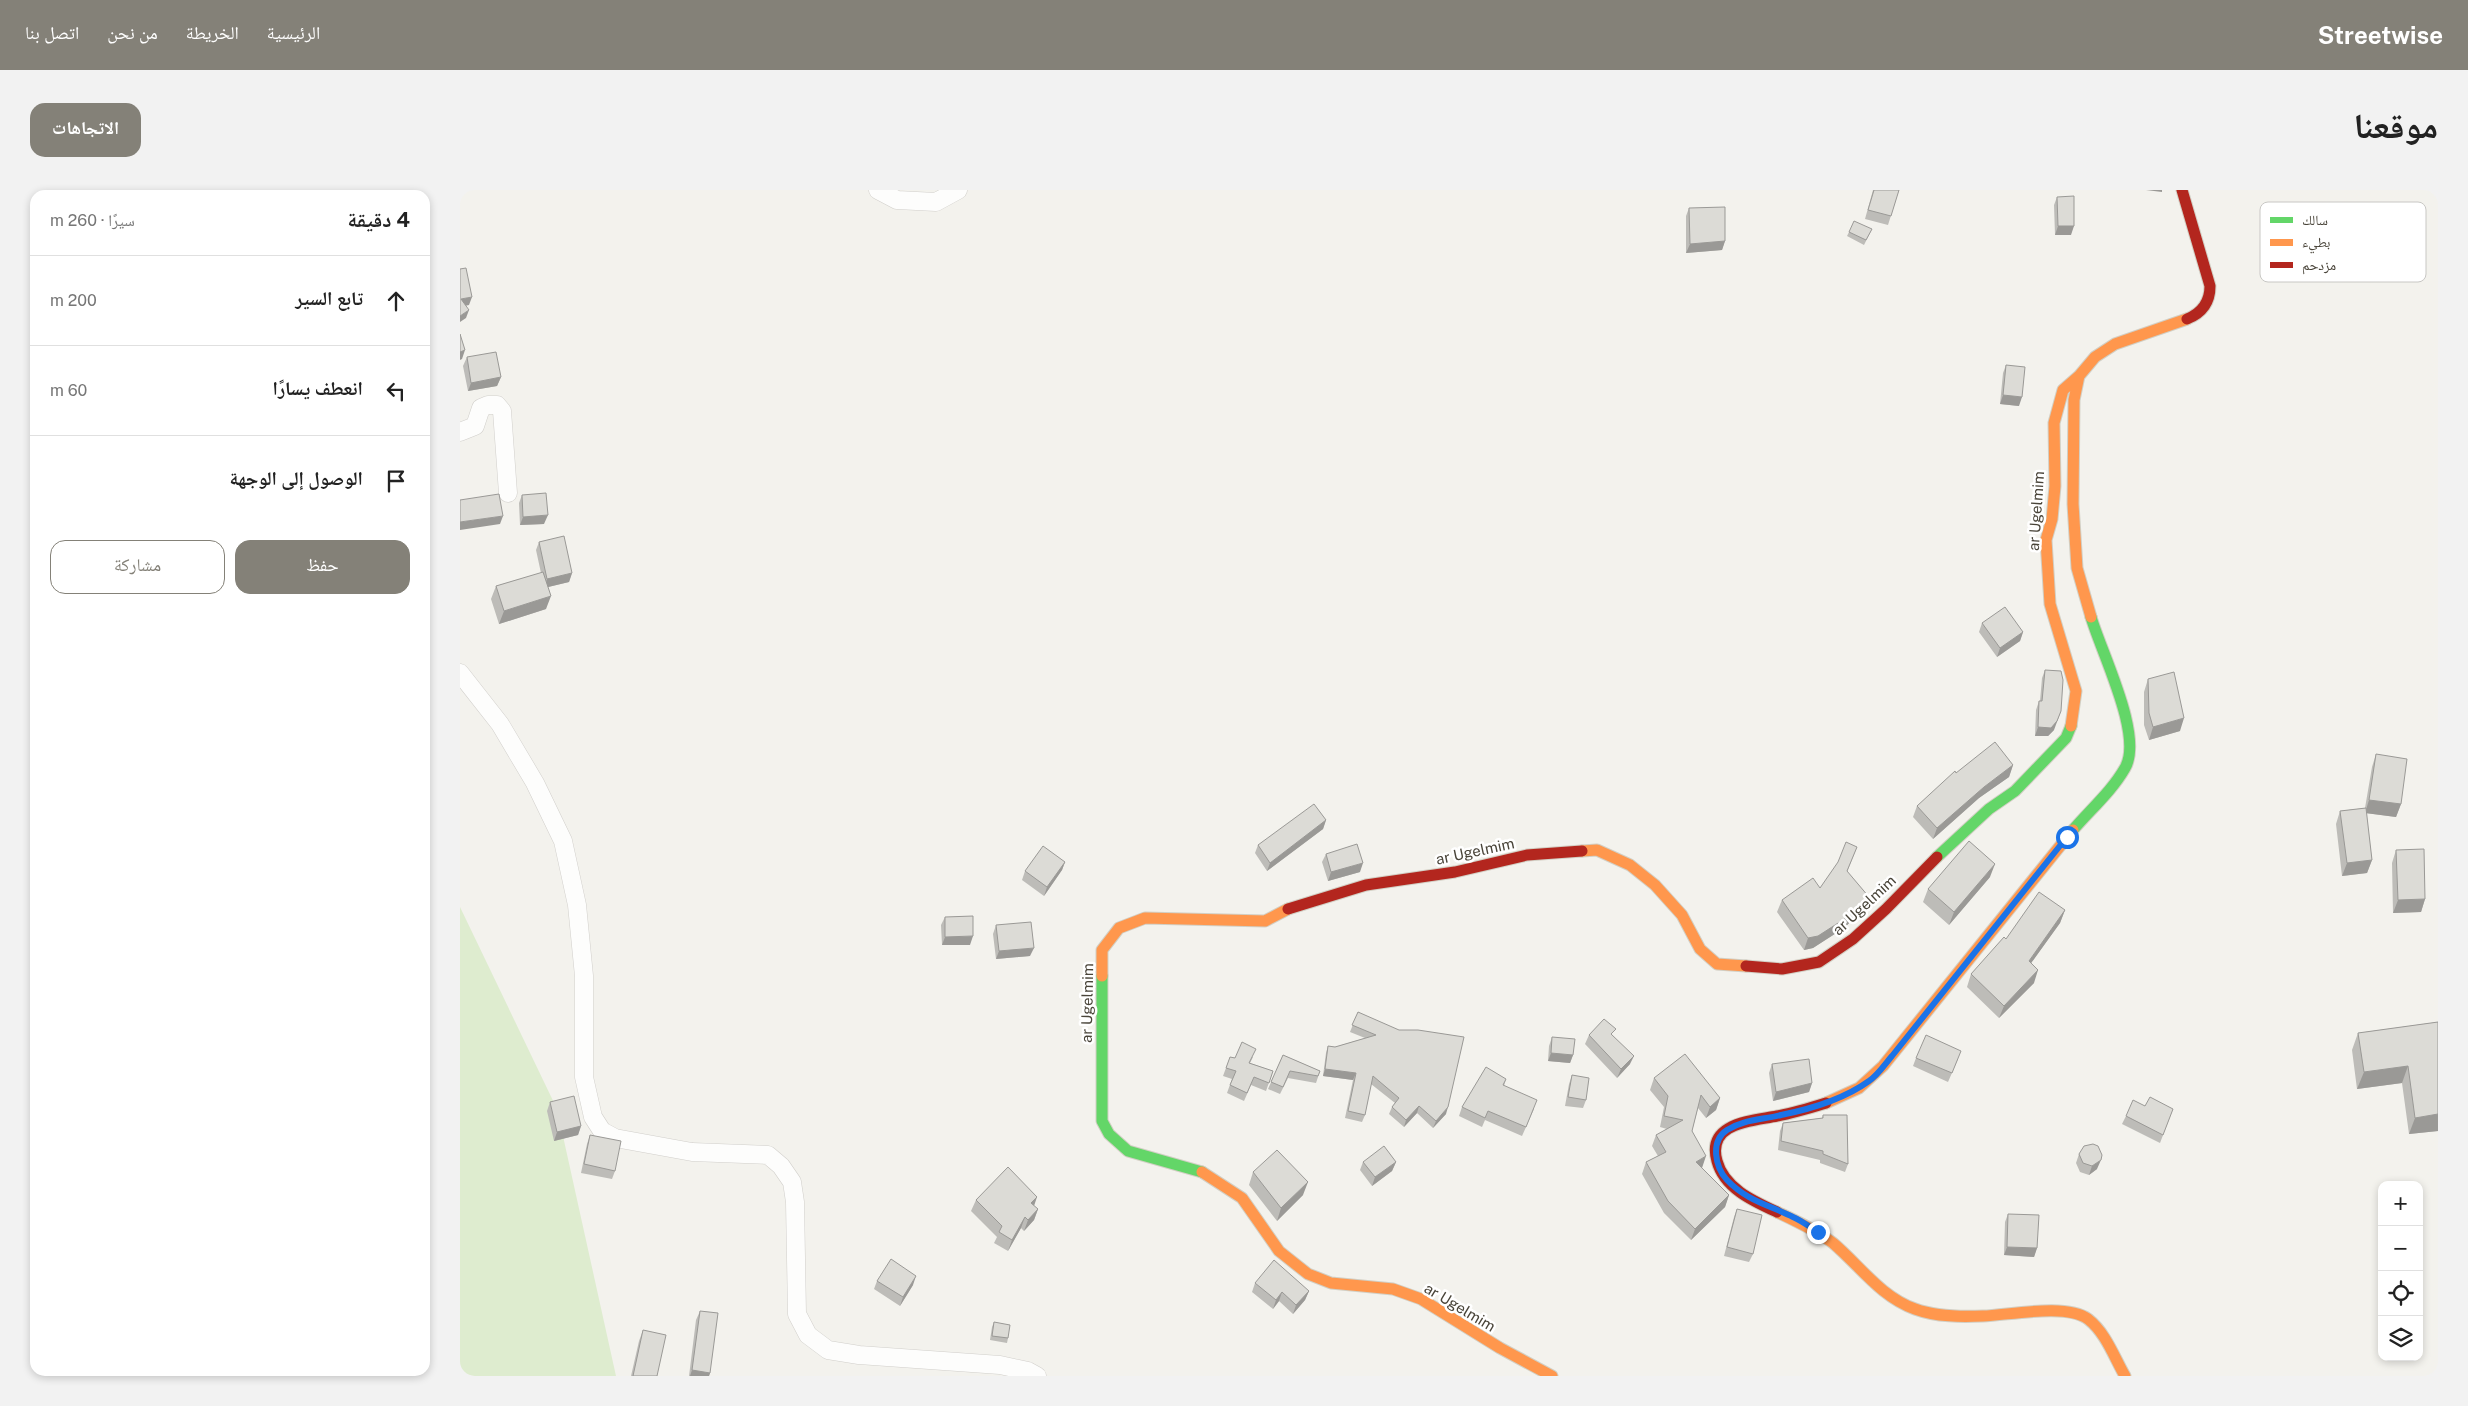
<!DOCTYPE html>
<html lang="ar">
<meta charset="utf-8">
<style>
:root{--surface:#fff;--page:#f2f2f2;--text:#222;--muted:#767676;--line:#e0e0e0;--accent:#848178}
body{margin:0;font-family:"Public Sans","Noto Naskh Arabic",sans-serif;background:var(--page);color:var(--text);direction:rtl}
.controls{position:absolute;right:15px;bottom:15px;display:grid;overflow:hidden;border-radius:10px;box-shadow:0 2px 8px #0003}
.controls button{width:45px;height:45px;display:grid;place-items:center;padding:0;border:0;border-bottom:1px solid var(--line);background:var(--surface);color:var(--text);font:25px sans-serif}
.stop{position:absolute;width:15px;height:15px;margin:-11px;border:4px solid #1a73e8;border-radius:50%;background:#fff}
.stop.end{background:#1a73e8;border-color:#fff;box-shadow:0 1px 5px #0008}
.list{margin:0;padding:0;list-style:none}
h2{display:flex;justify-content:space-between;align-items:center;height:65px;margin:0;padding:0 20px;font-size:21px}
h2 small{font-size:16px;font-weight:400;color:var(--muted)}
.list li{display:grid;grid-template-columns:32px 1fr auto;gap:15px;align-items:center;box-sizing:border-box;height:90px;padding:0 20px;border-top:1px solid var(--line)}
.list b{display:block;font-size:19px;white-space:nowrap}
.list em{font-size:16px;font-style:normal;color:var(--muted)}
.actions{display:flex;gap:10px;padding:15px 20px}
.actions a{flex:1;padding:11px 0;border:1px solid var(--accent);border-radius:15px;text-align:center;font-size:18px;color:var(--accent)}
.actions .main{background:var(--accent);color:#fff}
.icon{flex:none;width:28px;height:28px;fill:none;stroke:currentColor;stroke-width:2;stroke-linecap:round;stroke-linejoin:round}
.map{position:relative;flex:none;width:1978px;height:1186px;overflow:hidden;direction:ltr;border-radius:15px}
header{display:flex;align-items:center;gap:30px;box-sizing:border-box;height:70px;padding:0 25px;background:var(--accent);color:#fff}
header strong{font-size:24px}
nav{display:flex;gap:28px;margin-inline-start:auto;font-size:18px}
.intro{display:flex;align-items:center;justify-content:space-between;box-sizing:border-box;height:120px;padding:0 30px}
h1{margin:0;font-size:35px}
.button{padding:12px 22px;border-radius:15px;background:var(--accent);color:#fff;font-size:18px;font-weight:700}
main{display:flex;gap:30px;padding:0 30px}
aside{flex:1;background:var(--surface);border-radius:15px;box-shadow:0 2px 8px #0003}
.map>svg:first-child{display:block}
.green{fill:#deeccf}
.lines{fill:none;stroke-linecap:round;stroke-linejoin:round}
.street-casing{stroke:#d1cfcb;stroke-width:19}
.fast-casing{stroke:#d2cfc4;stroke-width:13}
.slow-casing{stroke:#d2cfc4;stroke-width:13}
.jam-casing{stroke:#d2cfc4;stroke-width:13}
.street{stroke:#fdfdfc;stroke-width:18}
.fast{stroke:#63d668;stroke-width:11}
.slow{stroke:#ff974d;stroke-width:11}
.jam{stroke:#b3261e;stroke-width:11}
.wall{fill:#bdbcb8}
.shaded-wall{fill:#9a9996}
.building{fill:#dcdbd6;stroke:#9a9996}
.route{stroke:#1a73e8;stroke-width:6}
.labels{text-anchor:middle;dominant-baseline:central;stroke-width:5;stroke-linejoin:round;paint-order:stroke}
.street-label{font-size:15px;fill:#494439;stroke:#fff}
.key{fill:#fff;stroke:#c8c7c4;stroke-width:1}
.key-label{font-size:14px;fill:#494439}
</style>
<header>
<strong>Streetwise</strong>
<nav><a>الرئيسية</a><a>الخريطة</a><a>من نحن</a><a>اتصل بنا</a></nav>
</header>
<div class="intro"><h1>موقعنا</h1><a class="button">الاتجاهات</a></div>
<main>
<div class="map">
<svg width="1978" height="1186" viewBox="0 0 1978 1186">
<rect width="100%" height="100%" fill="#f3f2ed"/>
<!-- green -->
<path class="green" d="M0,717l97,202 59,267h-156z"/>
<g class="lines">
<defs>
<path id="street" d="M418,0l19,10 39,2 22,-12
M0,242l15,-6 6,-18 7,-3h9l5,6 6,82
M0,483l40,51 35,59 28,58 14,64 7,71v101l9,40 9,14 13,7 77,14 76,3 13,11 11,16 3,20 2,112 11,21 20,15 31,5 141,10 28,6 9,5"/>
<path id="fast" d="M1613,640c17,-20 39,-39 52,-62 19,-32 -24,-116 -34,-151
M1477,667l52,-48 26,-18 51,-53 5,-12
M642,786v145l7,13 19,17 74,21"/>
<path id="slow" d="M1631,427l-14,-49 -4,-64 1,-104 5,-24 16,-19 20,-13 72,-25
M1611,536l5,-35 -26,-87 -4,-64 6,-21 3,-33 -1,-63 9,-33 16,-14
M1122,661l15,-1 33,15 25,20 27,30 18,34 17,15 29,2
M642,786v-26l17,-22 26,-10 120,3 23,-12
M1366,913l33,-15 24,-22 190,-236
M742,982l40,26 37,53 29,23 23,9 62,6 28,10 79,49 52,28
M1317,1022c19,9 39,18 56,31 27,23 48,54 82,66 22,8 46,8 68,7 27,-1 83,-13 105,3 18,14 26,38 37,57"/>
<path id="jam" d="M1722,0l28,96c0,16 -8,27 -23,33
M828,719l78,-24 89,-13 72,-17 55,-4
M1286,776l36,3 37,-7 34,-23 33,-30 51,-52
M1317,1022c-24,-11 -53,-24 -60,-51 -11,-39 36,-40 60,-45 17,-3 33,-8 49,-13"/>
</defs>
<!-- street casing -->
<use href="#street" class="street-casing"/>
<!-- fast casing -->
<use href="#fast" class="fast-casing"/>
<!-- slow casing -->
<use href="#slow" class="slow-casing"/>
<!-- jam casing -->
<use href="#jam" class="jam-casing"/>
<!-- street -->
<use href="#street" class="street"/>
<!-- fast -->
<use href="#fast" class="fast"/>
<!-- slow -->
<use href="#slow" class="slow"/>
<!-- jam -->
<use href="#jam" class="jam"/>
</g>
<!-- wall -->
<path class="wall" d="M1413,0h26l-11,35 -23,-6z
M1597,7l14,38h-16l-1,-30z
M1229,18l36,33 -3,9 -36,3v-37z
M1412,39l-8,16 -17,-9 2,-4z
M7,167l34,20 -4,9 -29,5 -5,-25z
M1546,175l13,41 -19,-2 3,-31z
M62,305l22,29 -24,1 -1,-22z
M79,352l33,31 -3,9 -21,5 -2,22 -47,15 -8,-25 5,-13 45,-13 -5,-23z
M1522,433l41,9 -3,9 -23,16 -18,-25z
M1585,480l9,60 -6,6h-13l1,-26 3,-9h1l2,-23z
M1688,489l32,52 -31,9 -5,-15v-33z
M1916,564l25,50 -5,13 -30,-4 6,47 -5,13 -25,3 -6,-52 4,-13 25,-3 7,-41z
M1553,575l-4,12 -30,21 -46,41 -20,-22 4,-11 39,-33z
M866,630l-3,9 -56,42 -12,-18 3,-8z
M1397,657l-10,25 22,25 -5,12 -20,19 -31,20 -9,2 -27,-38 5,-12 38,-12z
M1936,660l29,49 -4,13 -28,1 -1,-50z
M866,664l34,18 -32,9 -6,-19z
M605,672l-3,8 -18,26 -22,-16 3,-9z
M1530,687l-41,48 -26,-23 5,-13z
M1605,720l-5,13 -29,40 3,20 -35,35 -32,-31 4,-13 35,-35z
M485,727l25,28h-28l-1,-20z
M536,735l34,31 -34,3 -3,-25z
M898,822l88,102 -13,14 -16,-15 -13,14 -15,-13 3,-7 3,-4 -24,-19 -6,31 -3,7 -17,-4 8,-38 -30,-4 3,-23 2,-7 7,1 30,-9 -15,-6z
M1978,832v109l-29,3 -7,-51 -45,6 -5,-39 6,-17z
M1129,845l24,1 17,28 -13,14 -32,-34z
M1092,847l21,18 -3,8 -22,-2 1,-15z
M823,865l37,16 -4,12 -28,-5 -8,16 -12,-5z
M770,867l5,1 18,-1 -3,6 23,8 -7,20 -15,-6 -7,16 -17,-8 5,-14 -9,-3z
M1456,868l42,1 -10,23 -35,-16z
M1312,874l40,19 -3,9 -36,9 -4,-28z
M1112,885l14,25 -3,8 -18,-2 4,-22z
M1194,888l66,20 -4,12 -10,8 -8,-10 -6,23 10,37 27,27 -4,12 -34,33 -27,-27 -22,-39 4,-12 12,-6 -6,-10 4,-11 11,-6 -7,-2 4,-20 -14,-17z
M1046,889l-2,7 30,23 -12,27 -37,-16 -3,7 -23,-11 3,-9z
M90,912l31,24 -3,9 -24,6 -7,-30z
M1713,919l-13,34 -38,-19 4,-8z
M1363,925l25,49 -3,8 -25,-9v-3l-42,-10 2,-19 3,-8 39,-5z
M130,945l25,36 -3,8 -31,-6 6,-29z
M1619,964l18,15 -8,6 -9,-3 -4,-9z
M903,972h33l-4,9 -20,15 -12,-16z
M793,982l50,23 -26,26 -28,-36z
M516,1010l58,6 4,3 -4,11 -10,11 -3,-3 -13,23 -14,-8 3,-6 -26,-26z
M1277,1019l16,45 -4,8 -25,-6 10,-39z
M1548,1024l29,34 -3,9 -30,-2 1,-33z
M417,1091l36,4 -13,21 -26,-17z
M795,1093l54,8 -4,9 -12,14 -14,-13 -6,8 -21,-17z
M240,1121l10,62 -1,3h-20l7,-56z
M534,1132l14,16 -1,5 -17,-3 2,-13z
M183,1140l14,46h-26l8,-35z"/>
<!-- shaded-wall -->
<path class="shaded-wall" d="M1686,0h16v2z
M1598,36h16l-3,9h-16z
M1265,51l-3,9 -36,3 4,-9z
M12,107l-3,8 -9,2 1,-8z
M9,120l-3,8 -6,4v-6z
M5,160l-3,9 -2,1v-8z
M41,187l-4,9 -29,5 3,-8z
M1543,205l19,2 -3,9 -19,-2z
M88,325l-4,9 -24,1 3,-8z
M43,326l-3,8 -40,6v-8z
M112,383l-3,9 -25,6 3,-9z
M91,406l-5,13 -47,15 5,-13z
M1563,442l-3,9 -23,16 3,-9z
M1601,521l-7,19 -6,6h-13l3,-9z
M1724,528l-4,13 -31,9 4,-13z
M1553,575l-4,12 -30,21 -46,41 4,-11 47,-41z
M1909,610l32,4 -5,13 -31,-4z
M866,630l-3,9 -56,42 3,-8z
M1912,670l-5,13 -25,3 5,-13z
M605,672l-3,8 -18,26 3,-9z
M903,673l-3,9 -32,9 3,-9z
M1535,674l-5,13 -41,48 5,-13z
M1409,707l-5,12 -20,19 -31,20 -9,2 4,-12z
M1965,709l-4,13 -28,1 5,-13z
M1605,720l-5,13 -36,50 5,-12z
M513,746l-3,9h-28l3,-8z
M574,758l-4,8 -34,3 3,-8z
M1578,780l-4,13 -35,35 5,-12z
M1091,863l22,2 -3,8 -22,-2z
M1174,866l-4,8 -13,14 4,-9z
M1948,876l-6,17 -45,6 7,-17z
M865,879l31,4 -3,7 -30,-4z
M1352,893l-3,9 -36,9 3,-9z
M1260,908l-4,12 -10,8 4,-11z
M959,916l-2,7 -13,14 2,-7z
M988,917l-2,7 -13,14 3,-7z
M1978,924v17l-29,3 6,-16z
M121,936l-3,9 -24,6 3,-9z
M1246,966l-4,12 -6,-6z
M1641,970l-4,9 -8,6 3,-9z
M936,972l-4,9 -20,15 3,-9z
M848,992l-5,13 -26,26 4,-13z
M1269,1005l-4,12 -34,33 4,-11z
M577,1007l-4,12 -2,-6z
M578,1019l-4,11 -10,11 4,-11z
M565,1027l-4,11 -13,23 4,-11z
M1547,1057l30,1 -3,9 -30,-2z
M456,1086l-3,9 -13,21 3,-9z
M849,1101l-4,9 -12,14 3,-9z
M822,1102l-3,9 -6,8 3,-9z
M232,1180l18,3 -1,3h-19z"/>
<!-- building -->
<path class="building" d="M1414,0h25l-8,26 -23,-6z
M1614,6v30h-16l-1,-29z
M1265,17v34l-35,3 -1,-36z
M1394,31l18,8 -6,11 -17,-8z
M6,78l6,29 -11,2 8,11 -9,6v-47z
M0,144l5,16 -5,2z
M36,162l5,25 -30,6 -4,-26z
M1546,175l19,2 -3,30 -19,-2z
M86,303l2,22 -25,2 -1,-22z
M39,304l4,22 -43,6v-22z
M104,346l8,37 -25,6 -8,-37z
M83,382l8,24 -47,15 -8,-25z
M1545,417l18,25 -23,16 -18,-25z
M1585,480l16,1 2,9 -2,31 -4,10 -6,7 -13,-1 1,-26h3z
M1714,482l10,46 -31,9 -4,-14 -1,-34z
M1535,552l18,23 -29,22 -47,41 -20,-22 38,-35 1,2z
M1916,564l31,5 -6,45 -32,-4z
M854,614l12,16 -56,43 -12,-18z
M1906,618l6,52 -25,3 -7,-52z
M1509,651l26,23 -41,48 -26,-23z
M1386,652l11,5 -10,24 22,26 -20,19 -31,20 -10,2 -26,-38 31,-22 7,10 18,-26z
M897,654l6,19 -32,9 -5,-18z
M583,656l22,16 -18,25 -22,-16z
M1964,659l1,50 -27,1 -2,-50z
M1579,702l26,18 -36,51 9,9 -34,36 -33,-32 33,-37 2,2z
M513,726v20l-28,1v-20z
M571,732l3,26 -35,3 -3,-26z
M898,822l41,18h19l46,7 -16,70 -12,14 -17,-15 -13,14 -14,-13 7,-9 -26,-22 -8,39 -17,-4 8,-38 -31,-4 3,-23 7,1 41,-12 -24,-10z
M1144,829l12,10 -5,5 23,22 -13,13 -32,-34z
M1978,832v92l-23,4 -7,-52 -44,6 -6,-39z
M1466,845l35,16 -9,22 -36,-15z
M1092,847l23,2 -2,16 -22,-2z
M782,852l14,7 -7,14 24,8 -4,12 -15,-6 -7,16 -17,-8 6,-14 -10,-3 4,-11 5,1z
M1225,864l35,44 -10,9 -9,-12 -9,36 14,25 -10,6 33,33 -34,34 -27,-28 -22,-39 20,-10 -10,-17 27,-15 -19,-4 4,-20 -14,-18z
M823,865l37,16 -2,5 -28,-5 -7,16 -12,-5z
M1349,869l3,24 -36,9 -4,-28z
M1026,877l20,12 -3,6 34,15 -11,27 -38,-16 -3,7 -23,-11z
M1112,885l17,3 -3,22 -18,-3z
M114,906l7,30 -24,6 -7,-30z
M1690,907l23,12 -10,26 -37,-19 7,-16 12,6z
M1363,925h24l1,49 -25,-10v-3l-42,-10 2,-18 40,-5z
M130,945l31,6 -6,30 -31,-7z
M1633,954l5,2 4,9 -1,5 -9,6 -9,-3 -4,-9 5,-8z
M924,956l12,16 -21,15 -12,-15z
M817,960l31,32 -27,26 -28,-36z
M548,977l29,30 -6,6 7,6 -10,11 -3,-3 -13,23 -13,-8 3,-6 -26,-26z
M1277,1019l25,6 -9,39 -26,-7z
M1548,1024l31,1 -2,33 -30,-1z
M431,1069l25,17 -13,21 -26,-16z
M814,1070l35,31 -13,14 -14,-13 -6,8 -21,-17z
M240,1121l18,2 -8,60 -18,-3z
M534,1132l16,3 -2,13 -16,-2z
M183,1140l23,5 -9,41h-24z"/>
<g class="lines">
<!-- route -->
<path class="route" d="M1358,1042c-8,-5 -16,-11 -25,-15 -24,-12 -46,-16 -66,-37 -12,-13 -17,-39 0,-50 17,-11 35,-10 54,-15 30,-6 63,-16 88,-34 9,-6 16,-17 23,-25l175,-219"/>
</g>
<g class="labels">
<!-- street labels -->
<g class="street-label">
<text transform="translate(1576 321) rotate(-86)">ar Ugelmim</text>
<text transform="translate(1015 661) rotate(-12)">ar Ugelmim</text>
<text transform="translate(1404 715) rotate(-43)">ar Ugelmim</text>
<text transform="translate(627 813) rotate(-89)">ar Ugelmim</text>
<text transform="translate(1000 1117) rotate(31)">ar Ugelmim</text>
</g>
</g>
<!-- legend -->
<rect x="1800" y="12" width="166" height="80" rx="8" class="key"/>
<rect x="1810" y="27" width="23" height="6" fill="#63d668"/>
<rect x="1810" y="49" width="23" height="7" fill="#ff974d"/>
<rect x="1810" y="72" width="23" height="6" fill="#b3261e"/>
<g class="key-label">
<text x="1842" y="35">سالك</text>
<text x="1842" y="57">بطيء</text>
<text x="1842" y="80">مزدحم</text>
</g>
</svg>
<div class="controls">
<button>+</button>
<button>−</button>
<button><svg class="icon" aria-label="locate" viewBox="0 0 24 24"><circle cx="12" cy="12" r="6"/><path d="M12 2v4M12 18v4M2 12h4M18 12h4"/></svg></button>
<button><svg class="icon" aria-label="layers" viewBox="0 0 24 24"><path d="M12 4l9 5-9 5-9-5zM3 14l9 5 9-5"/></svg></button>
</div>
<div class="stop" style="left:1607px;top:647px"></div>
<div class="stop end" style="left:1358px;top:1042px"></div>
</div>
<aside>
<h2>4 دقيقة<small>سيرًا · 260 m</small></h2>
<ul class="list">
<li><svg class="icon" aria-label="ahead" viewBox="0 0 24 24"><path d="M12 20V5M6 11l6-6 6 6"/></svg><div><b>تابع السير</b></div><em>200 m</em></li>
<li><svg class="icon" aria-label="left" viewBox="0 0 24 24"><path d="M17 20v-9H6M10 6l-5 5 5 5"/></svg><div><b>انعطف يسارًا</b></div><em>60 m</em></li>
<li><svg class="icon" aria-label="arrive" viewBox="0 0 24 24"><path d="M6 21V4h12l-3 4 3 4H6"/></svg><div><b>الوصول إلى الوجهة</b></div></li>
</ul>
<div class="actions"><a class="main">حفظ</a><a>مشاركة</a></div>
</aside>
</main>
